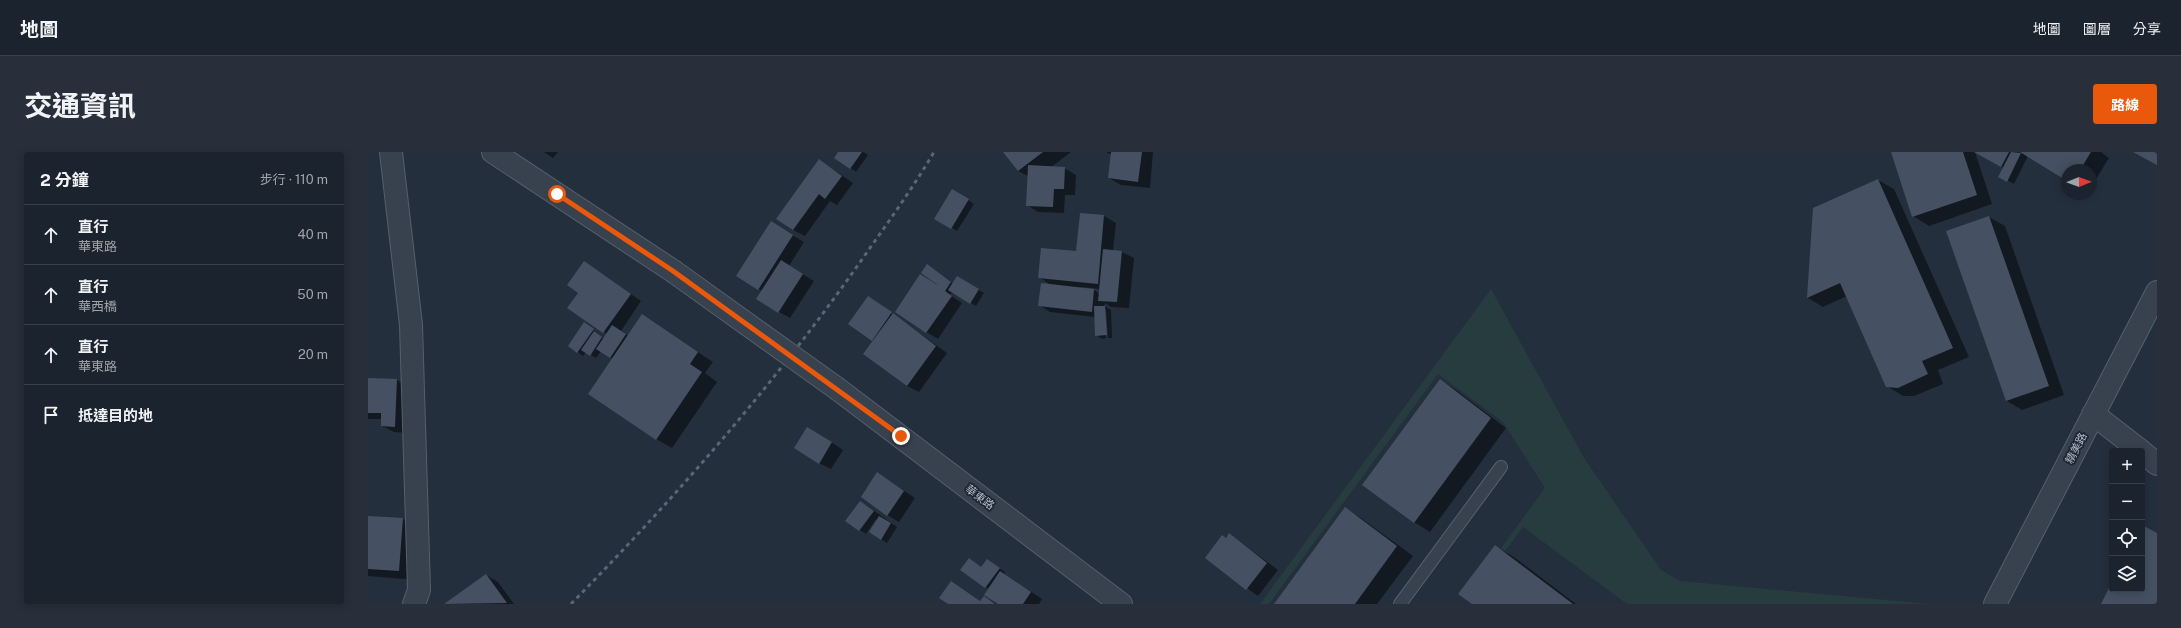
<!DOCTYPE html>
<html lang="zh-TW">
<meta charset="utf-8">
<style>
:root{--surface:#1b232e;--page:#282f3a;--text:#f1f3f6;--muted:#a0a4aa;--line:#39404a;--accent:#ea580c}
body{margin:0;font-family:"Public Sans","Noto Sans TC",sans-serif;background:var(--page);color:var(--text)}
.controls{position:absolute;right:12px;bottom:12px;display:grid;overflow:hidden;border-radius:4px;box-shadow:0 2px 10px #0003}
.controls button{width:36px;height:36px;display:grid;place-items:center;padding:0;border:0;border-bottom:1px solid var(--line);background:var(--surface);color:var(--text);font:20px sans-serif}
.compass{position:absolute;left:1693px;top:12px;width:36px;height:36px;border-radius:50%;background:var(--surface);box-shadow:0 2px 10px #0003;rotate:89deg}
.stop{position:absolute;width:12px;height:12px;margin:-9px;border:3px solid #ea580c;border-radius:50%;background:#fff}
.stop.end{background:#ea580c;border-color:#fff;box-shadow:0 1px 4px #0008}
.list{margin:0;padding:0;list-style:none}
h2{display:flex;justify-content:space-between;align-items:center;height:52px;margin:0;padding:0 16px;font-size:17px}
h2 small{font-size:13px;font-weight:400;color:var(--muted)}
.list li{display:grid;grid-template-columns:26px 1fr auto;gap:12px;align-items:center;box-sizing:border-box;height:60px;padding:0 16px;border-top:1px solid var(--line)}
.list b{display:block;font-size:15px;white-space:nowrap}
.list p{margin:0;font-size:13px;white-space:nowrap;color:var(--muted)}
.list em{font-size:13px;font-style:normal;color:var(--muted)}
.icon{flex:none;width:22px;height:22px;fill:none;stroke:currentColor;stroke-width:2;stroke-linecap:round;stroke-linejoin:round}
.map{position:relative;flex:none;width:1789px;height:452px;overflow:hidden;border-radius:4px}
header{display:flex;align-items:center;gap:24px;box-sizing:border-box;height:56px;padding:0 20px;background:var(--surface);border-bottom:1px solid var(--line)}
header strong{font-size:19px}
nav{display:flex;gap:22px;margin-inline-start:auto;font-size:14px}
.intro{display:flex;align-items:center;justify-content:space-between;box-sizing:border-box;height:96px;padding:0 24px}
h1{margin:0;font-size:28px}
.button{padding:10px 18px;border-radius:4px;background:var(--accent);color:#fff;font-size:14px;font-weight:700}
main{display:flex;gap:24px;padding:0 24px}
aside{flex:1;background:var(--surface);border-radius:4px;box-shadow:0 2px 10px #0003}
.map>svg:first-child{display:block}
.green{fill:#263c3f}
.shadow{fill:#0007;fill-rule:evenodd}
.building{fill:#455162}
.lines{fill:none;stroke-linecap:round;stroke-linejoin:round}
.service-casing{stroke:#565f6c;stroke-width:14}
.minor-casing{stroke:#565f6c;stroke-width:24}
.tertiary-casing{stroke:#565f6c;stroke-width:24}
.service{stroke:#38414e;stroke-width:12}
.minor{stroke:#38414e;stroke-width:22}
.tertiary{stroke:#38414e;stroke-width:22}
.rail{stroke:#5a6575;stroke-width:3;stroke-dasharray:4 4;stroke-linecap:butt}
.tertiary-bridge-casing{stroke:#565f6c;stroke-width:24;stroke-linecap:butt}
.tertiary-bridge{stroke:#38414e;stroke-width:22}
.route{stroke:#ea580c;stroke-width:5}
.labels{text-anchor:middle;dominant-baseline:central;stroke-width:3.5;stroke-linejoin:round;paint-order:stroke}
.street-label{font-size:11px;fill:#b4bcc9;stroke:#1d2633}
</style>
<header>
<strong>地圖</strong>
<nav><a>地圖</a><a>圖層</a><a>分享</a></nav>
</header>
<div class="intro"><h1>交通資訊</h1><a class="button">路線</a></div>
<main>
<aside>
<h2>2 分鐘<small>步行 · 110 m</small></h2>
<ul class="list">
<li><svg class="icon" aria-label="ahead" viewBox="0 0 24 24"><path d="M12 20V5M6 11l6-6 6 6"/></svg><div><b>直行</b><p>華東路</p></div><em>40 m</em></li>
<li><svg class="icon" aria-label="ahead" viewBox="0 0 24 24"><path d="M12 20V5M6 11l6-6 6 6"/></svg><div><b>直行</b><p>華西橋</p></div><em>50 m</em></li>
<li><svg class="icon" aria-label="ahead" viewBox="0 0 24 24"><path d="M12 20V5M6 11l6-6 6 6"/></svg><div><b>直行</b><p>華東路</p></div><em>20 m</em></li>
<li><svg class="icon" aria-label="arrive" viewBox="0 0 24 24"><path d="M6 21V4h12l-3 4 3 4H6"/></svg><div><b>抵達目的地</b></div></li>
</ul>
</aside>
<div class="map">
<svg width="1789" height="452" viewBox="0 0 1789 452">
<rect width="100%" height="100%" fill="#242f3e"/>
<!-- green -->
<path class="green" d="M1123,137l93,169 77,112 19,11 250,23h-303l-104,-77 -18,24 -4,-3 44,-60 -42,-66 -65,-48 -169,230h-9z"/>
<!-- shadow -->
<path class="shadow" d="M176,0h14l-5,6z
M471,0h24l5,3 -12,17 -21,-15z
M636,0h67l-21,16h14l12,7 -1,20h-10l-1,18 -26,-1 -11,-7 1,-29 -10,-5z
M738,0h47l-3,36 -29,-3 -12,-7 3,-23z
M1524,0h83l17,52 -63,22 -16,-10z
M1607,0h126l8,6 -18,29v-17h-24v10l-39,-24 -14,28 -15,-8 5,-8z
M452,8l33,23 -16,22 -7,-4 -25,35 -12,-6z
M1510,28l16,9 75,168 -31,13 5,14 -29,12h-11l-16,-10 -40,-90 -24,11 -15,-9 6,-89z
M585,38l21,14 -17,27 -21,-13z
M712,62l24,2 12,7 -3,28 9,1 12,6 -5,50 -18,-1 -6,-4 -1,3 7,4 1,28h-4l-2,-29h-2l2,29 -4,1 -6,-4 -1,-18 -45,-5 -11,-7 14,-19 -13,-8 37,-26zM714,135l18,2v5l-6,-4 -13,-1z
M1621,65l16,9 59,169 -42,15 -15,-9z
M414,77l22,13 -15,24 25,15 -24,37 -11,-6 -17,-21 -25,-16z
M216,110l57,39 -20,30 8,5 14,-20 70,46 -8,11 12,9 -45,66 -16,-9 -43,-80 -12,-8 -5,7 -10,-6 -3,4 -14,-10 21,-19 14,12 3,-5 -38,-27 10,-15z
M565,117l20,15 4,-7 27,16 -8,13 -24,-14 -2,3 12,8 -24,36 -12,-7 8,-50z
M511,152l68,49 -28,39 -12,-6 -33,-45 -25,-17z
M0,227l29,1 11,7 -2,46 -12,-1 -12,-6v-7h-14z
M1072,228l16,10 50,38 -76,104 -16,-10z
M451,282l24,16 -12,19 -12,-6z
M510,322l37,24 -16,24 -12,-7z
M498,353l31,22 -10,16 -6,-4 -5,-20 -10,15 -19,-13z
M977,357l16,9 52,38 -36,48h-102z
M0,365l35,2 16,9 -4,52 -47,-4z
M861,382l49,36 -20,26 -52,-38z
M1127,394l19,11 62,47h-102z
M625,412l12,8 -1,2 38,25 -3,5h-39l-11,-15 -28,-20 21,-1z
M118,423l12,7 16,22h-68z
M584,430l29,20 3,-5 12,7h-46z"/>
<!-- building -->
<path class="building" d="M470,0h24l-12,17 -16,-11z
M635,0h40l-25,19z
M743,0h31l-4,30 -30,-4z
M1523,0h72l14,43 -65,22z
M1606,0h35l-8,15z
M1643,0l10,1 -14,29 -9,-5z
M1652,0h71l-11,18h-13v11z
M1765,0h24v13z
M451,7l23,17 -17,23 -6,-5 -26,36 -17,-11z
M660,13l37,2 -1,22h-10l-1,18 -27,-1z
M1510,27l75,169 -31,13 6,13 -30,14 -12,-1 -46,-104 -33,15 6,-90z
M584,37l17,10 -18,30 -17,-10z
M712,61l24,2 -6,69 -60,-6 3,-30 35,3z
M1621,64l60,170 -43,15 -60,-170z
M403,69l22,14 -35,55 -22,-14z
M735,97l19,2 -5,51 -19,-1z
M413,108l22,14 -25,39 -22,-14z
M216,109l47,33 -28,39 -36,-25 11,-15 -11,-8z
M559,112l24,18 -6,9 7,5 -26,37 -31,-21 25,-38 19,12 -18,-13z
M589,124l22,13 -9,15 -22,-14z
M673,131l53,6 -2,23 -54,-6z
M500,144l24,16 -20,29 -24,-17z
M726,154h11l2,29 -12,1z
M525,161l43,33 -29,40 -44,-32z
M274,162l56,38 -8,12 12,8 -46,68 -68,-46z
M216,170l10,7 -17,24 -9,-7z
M244,173l14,9 -16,24 -14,-9z
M226,179l8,6 -12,19 -9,-6z
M0,226l29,1 -2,48 -14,-1v-13h-13z
M1072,227l51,39 -77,105 -52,-38z
M439,275l25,15 -13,22 -25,-16z
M509,320l27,19 -17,25 -26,-19z
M492,349l14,10 -15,20 -14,-10z
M977,355l52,39 -42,58h-81z
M0,364l35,2 -4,53 -31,-2z
M511,364l12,7 -10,17 -12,-8z
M1774,373l15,8v71h-56l11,-22v7h30z
M861,381l38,30 -21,27 -41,-32 17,-23 4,3z
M1127,393l78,59h-101l-14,-10z
M601,406l12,9 6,-8 13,9 -15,20 -25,-18z
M632,419l31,21 -8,12h-25l-14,-9z
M118,422l21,29 -63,1z
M583,429l29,20 4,-5 11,8h-47l-9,-6z"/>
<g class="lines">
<defs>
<path id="service" d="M1032,452l101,-137"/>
<path id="minor" d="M23,0l20,173 8,265 -5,14
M1725,262l48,37
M1774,300l15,12
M1627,452l162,-312"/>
<path id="tertiary" d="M125,0l180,119
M471,238l282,214"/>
</defs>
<!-- service casing -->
<use href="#service" class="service-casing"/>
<!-- minor casing -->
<use href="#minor" class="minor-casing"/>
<!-- tertiary casing -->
<use href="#tertiary" class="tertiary-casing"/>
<!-- service -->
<use href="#service" class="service"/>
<!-- minor -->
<use href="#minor" class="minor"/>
<!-- tertiary -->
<use href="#tertiary" class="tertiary"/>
<!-- rail -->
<path class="rail" d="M203,452c104,-106 201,-217 287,-339 26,-37 53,-74 76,-113"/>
<defs>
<path id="tertiary-bridge" d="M305,119l166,119"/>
</defs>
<!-- tertiary-bridge casing -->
<use href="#tertiary-bridge" class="tertiary-bridge-casing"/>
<!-- tertiary-bridge -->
<use href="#tertiary-bridge" class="tertiary-bridge"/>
</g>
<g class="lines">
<!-- route -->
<path class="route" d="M189,42l116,77 228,165"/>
</g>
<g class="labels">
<!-- street labels -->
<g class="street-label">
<text transform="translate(1708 296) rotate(-63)">精美路</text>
<text transform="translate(612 345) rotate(37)">華東路</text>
</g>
</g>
</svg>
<div class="controls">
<button>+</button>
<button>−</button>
<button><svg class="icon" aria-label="locate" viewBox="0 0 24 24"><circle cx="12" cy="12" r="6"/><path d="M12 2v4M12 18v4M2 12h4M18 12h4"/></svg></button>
<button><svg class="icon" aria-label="layers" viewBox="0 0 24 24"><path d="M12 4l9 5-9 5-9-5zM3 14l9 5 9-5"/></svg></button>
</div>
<svg class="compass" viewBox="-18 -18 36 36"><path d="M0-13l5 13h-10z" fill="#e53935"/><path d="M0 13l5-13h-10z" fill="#a0a4aa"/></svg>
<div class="stop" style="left:189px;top:42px"></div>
<div class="stop end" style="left:533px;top:284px"></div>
</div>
</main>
